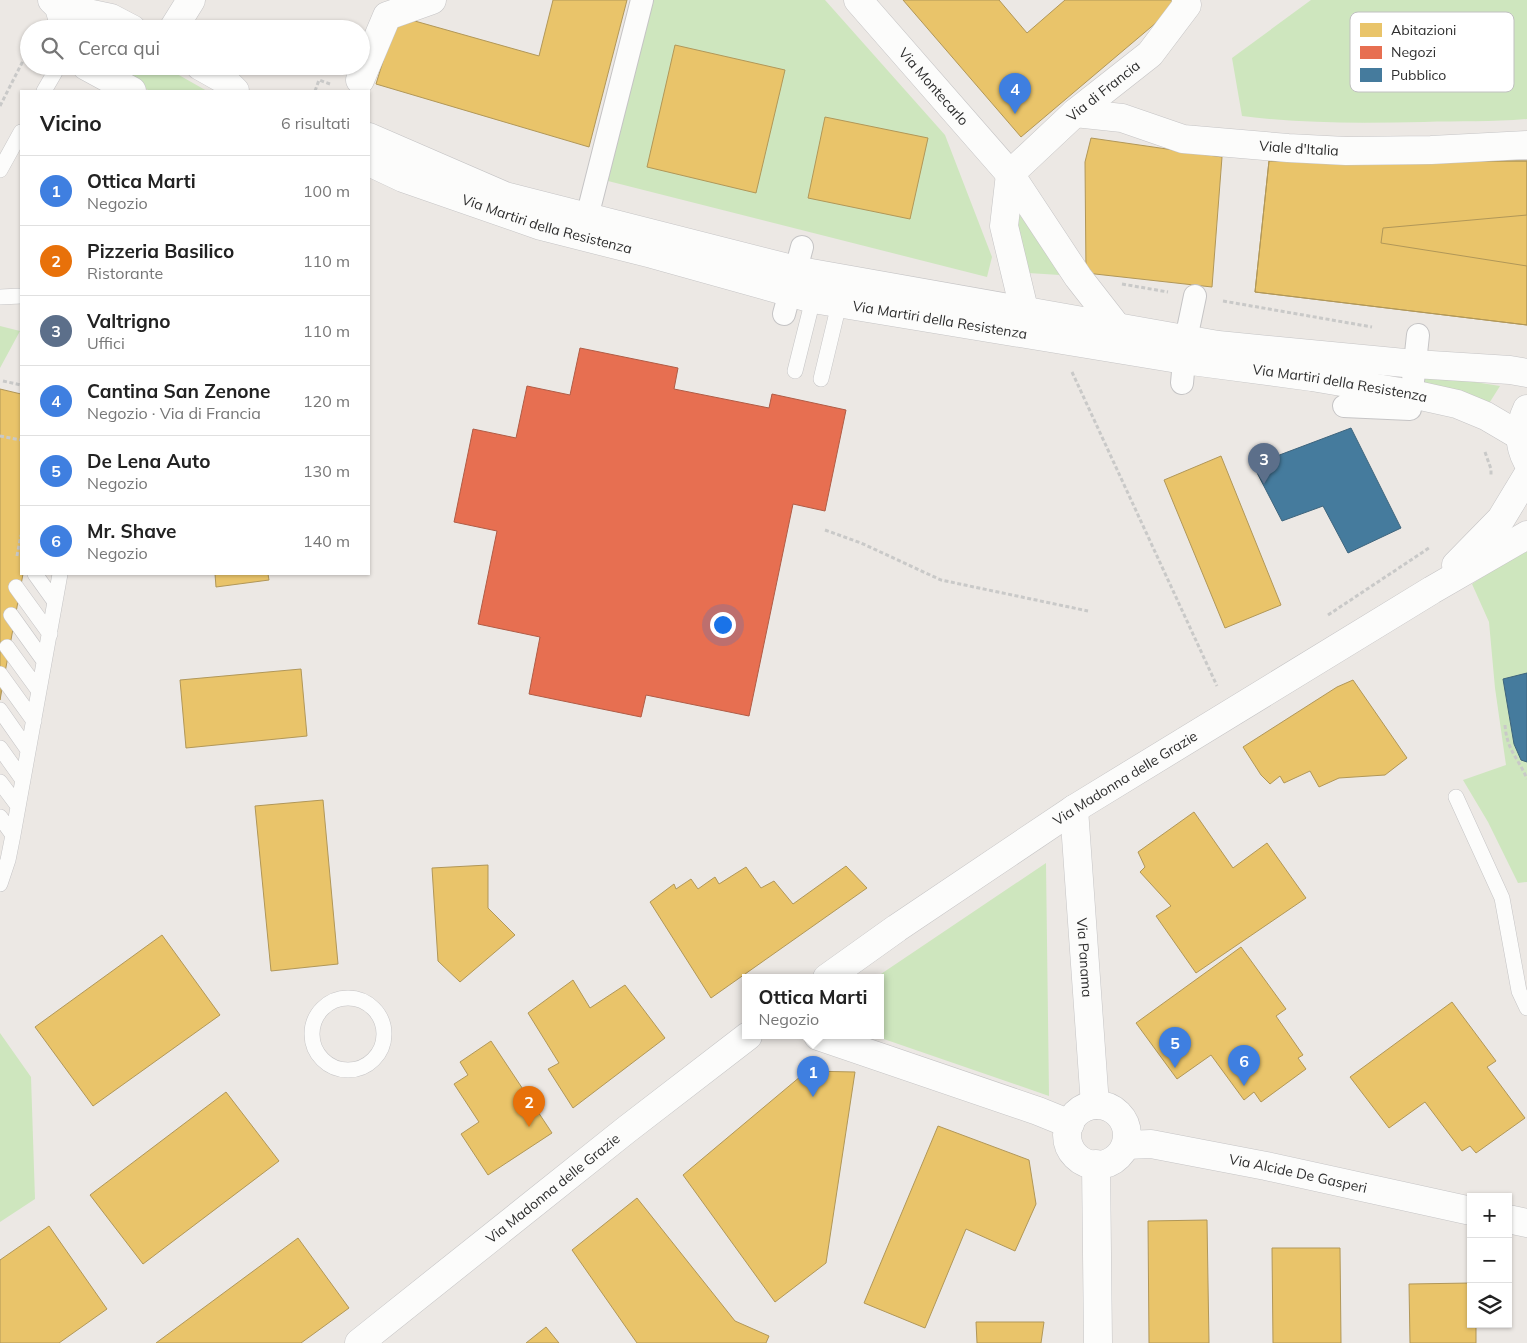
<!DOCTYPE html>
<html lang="it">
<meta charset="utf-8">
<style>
:root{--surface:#fff;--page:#f2f2f2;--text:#222;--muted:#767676;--line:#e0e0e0;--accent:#706f6e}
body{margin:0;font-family:Mulish,sans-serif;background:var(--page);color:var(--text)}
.controls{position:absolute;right:15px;bottom:15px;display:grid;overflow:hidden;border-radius:0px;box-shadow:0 1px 4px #0004}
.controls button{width:45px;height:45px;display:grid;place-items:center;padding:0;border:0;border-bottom:1px solid var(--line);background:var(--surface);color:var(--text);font:25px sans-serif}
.you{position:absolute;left:722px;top:624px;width:18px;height:18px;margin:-12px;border:4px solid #fff;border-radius:50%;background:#1a73e8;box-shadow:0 0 0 8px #1a73e833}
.badge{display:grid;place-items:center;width:32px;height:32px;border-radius:50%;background:var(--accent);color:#fff;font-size:16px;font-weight:700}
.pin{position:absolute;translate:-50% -41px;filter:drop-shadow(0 1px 2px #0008)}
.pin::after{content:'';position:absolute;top:26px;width:18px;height:15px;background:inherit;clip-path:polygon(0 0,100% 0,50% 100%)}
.popup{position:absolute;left:742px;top:974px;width:142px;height:65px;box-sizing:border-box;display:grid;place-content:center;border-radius:0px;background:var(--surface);filter:drop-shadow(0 1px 4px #0005);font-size:16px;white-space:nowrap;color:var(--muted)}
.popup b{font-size:19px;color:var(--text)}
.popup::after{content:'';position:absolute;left:50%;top:100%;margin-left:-10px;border:10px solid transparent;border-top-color:var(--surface)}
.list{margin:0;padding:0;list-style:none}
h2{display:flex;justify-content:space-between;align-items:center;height:65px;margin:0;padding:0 20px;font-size:21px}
h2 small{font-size:16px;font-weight:400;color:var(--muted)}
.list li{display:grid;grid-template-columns:32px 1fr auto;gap:15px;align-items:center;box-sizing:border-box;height:70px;padding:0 20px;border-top:1px solid var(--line)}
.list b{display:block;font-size:19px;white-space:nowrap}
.list p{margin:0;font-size:16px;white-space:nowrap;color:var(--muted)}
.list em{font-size:16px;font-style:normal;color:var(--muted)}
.icon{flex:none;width:28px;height:28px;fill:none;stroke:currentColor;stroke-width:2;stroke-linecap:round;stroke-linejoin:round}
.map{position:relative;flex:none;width:1527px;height:1343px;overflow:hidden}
.search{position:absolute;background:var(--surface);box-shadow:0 1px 4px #0004;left:20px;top:20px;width:350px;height:55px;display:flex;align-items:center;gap:12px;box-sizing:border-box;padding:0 18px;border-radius:28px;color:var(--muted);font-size:19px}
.panel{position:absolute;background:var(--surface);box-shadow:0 1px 4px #0004;left:20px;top:90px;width:350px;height:485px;border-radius:0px}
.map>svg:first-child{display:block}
.green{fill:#cee6be}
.homes{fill:#e9c46a;stroke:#b19758}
.shops{fill:#e76f51;stroke:#b05c46}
.public{fill:#457b9d;stroke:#3e647c}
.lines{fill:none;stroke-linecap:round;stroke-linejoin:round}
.service-casing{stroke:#c5c4c5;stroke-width:16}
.pedestrian-casing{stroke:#c5c4c5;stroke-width:24}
.minor-casing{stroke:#c5c4c5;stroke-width:29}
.secondary-casing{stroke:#c5c4c5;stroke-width:29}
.path{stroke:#c9c9c8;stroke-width:3;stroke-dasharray:4 2.5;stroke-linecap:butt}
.service{stroke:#fcfcfb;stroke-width:15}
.pedestrian{stroke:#fcfcfb;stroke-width:22}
.minor{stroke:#fcfcfb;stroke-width:28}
.secondary{stroke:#fcfcfb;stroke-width:28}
.labels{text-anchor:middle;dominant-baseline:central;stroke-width:5;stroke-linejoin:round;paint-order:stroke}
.street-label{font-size:14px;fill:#2e2e2e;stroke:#fff}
.key{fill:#fff;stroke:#c0c0c0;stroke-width:1}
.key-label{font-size:14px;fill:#2e2e2e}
</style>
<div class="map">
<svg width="1527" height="1343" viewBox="0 0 1527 1343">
<rect width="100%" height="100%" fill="#ece8e4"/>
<!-- green -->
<path class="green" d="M650,0h175l120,135 47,122 -5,20 -379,-96z
M1311,0h216v119c-34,3 -68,2 -103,3 -61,1 -121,2 -182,-6l-10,-58z
M104,66h59l44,25h-57z
M1014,206l46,69 -32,-2z
M0,326l20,5 -20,37z
M1424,374l76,12 -12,19 -31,-15 -35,-6z
M1527,547v335l-9,1 -30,-61 -25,-42 43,-15 -11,-77 -6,-66 -17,-38z
M1046,863l3,233 -174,-60h5v-58h-5z
M0,1033l31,44 4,122 -35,23z"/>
<!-- homes -->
<path class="homes" d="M553,0h74l-38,147 -213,-63 21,-68 142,40z
M903,0h96l28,33 38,-33h118l-162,137z
M675,45l110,25 -29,123 -109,-26z
M825,117l103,21 -18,81 -102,-21z
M1091,138l131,19 -10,130 -126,-14 -1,-111z
M1269,161h258v54l-144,13 -2,15 146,23v59l-272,-33z
M1269,161h258v164l-272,-33z
M0,389l21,5v180h2l-23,126z
M1221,456l60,149 -56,23 -61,-148z
M215,574h53l1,6 -53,7z
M301,669l6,67 -121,12 -6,-68z
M1353,680l54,78 -22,17 -46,3 -20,9 -9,-16 -26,12 -4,-7 -10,8 -9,-9 -18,-28 94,-60z
M323,800l15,164 -67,7 -16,-165z
M1194,812l39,56 34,-25 39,55 -110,75 -40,-57 15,-10 -31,-34 5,-5 -7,-15z
M488,865v43l27,27 -55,47 -22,-21 -6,-93z
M846,866l21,22 -156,110 -61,-96 24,-18 2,5 15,-10 7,10 17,-12 4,7 27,-17 15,21 13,-7 19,23z
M162,935l58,80 -127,91 -58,-79z
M1241,947l45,62 -10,7 27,39 -5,3 8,11 -45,33 -7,-10 -10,8 -33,-45 -34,24 -41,-56z
M573,980l17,28 35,-23 40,53 -92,70 -25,-39 11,-6 -31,-50z
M1452,1002l44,59 -9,6 38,51 -49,35 -6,-7 -8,5 -37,-49 -36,26 -39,-51z
M491,1041l61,92 -64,42 -27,-41 18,-12 -25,-38 14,-9 -8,-13z
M807,1071l48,1 -29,191 -51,39 -92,-127z
M226,1092l53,69 -136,103 -53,-69z
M938,1126l91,34 7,44 -21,47 -49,-22 -41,99 -61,-25z
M637,1198l98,123 34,15 -3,7h-129l-65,-93z
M1207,1220l2,123h-60l-1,-122z
M49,1226l58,83 -48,34h-59v-83z
M298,1238l51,70 -48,35h-145z
M1272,1248h68l1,95h-68z
M1471,1283v41h5v19h-66l-1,-59z
M976,1322h68l-3,21h-64z
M546,1327l13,16h-33z"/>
<!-- shops -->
<path class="shops" d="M580,348l98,20 -4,21 95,19 3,-14 74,16 -21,101 -32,-7 -44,212 -103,-21 -5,22 -112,-23 11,-57 -62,-13 19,-93 -43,-9 19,-93 43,9 11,-52 43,9z"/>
<!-- public -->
<path class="public" d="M1351,428l50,100 -53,25 -25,-47 -41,15 -29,-56z
M1527,673v89l-6,-2 -7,-16 -11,-65z"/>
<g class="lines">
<defs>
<path id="service" d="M44,91l11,-19
M0,170l21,-38
M0,297l21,-1
M795,371l18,-72
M821,379l18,-75
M35,574l20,28
M16,587l34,47
M11,615l33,46
M7,647l32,44
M0,674l34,47
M0,710l28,40
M0,748l23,32
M0,782l18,24
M1456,797l46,101 17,93 8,17
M0,817l13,18
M0,884l8,-24 5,-25 47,-261
M312 1034a36 36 0 1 1 72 0a36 36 0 1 1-72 0Z"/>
<path id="pedestrian" d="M587,217l55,-217
M784,314l18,-67
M1182,383l4,-44 9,-43
M1344,406l66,3 8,-74"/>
<g id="minor">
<path id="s1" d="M858,0l152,174 68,103 39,50"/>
<path d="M173,29l18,-29"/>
<path d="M360,80l27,-64 45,-16"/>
<path id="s2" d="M1075,113l47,5 61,21 105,9 58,3 85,-1 96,-5"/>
<path id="s3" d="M1010,174l65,-61 75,-59 37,-49 -1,-5"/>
<path d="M1010,174l-6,52 18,75 -6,9"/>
<path id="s4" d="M1074,809l21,296"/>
<path d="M818,1036l220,75 32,13"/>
<circle cx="1097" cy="1135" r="30"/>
<path id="s5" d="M1126,1145l25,-1 115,22 205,45"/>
<path d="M1096,1164l2,179"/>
<path d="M1508,1219l19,4"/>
</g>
<g id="secondary">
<path d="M52,0l7,7 6,22"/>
<path d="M75,0l8,12 28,6 21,11"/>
<path d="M86,66l46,25"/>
<path d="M200,66l23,13 12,12"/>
<path d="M369,137l136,59 295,75 418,74 197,19 95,6 17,3"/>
<path id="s6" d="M369,162l34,16 138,48 111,28 161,45 371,61 128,17 100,17 45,10 29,12 34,20"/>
<path d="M1527,409c-8,17 -9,35 0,52"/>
<path d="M1456,565l45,-46 26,-43"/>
<path id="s7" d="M827,978l70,-50 177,-119 358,-219 95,-55"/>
<path id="s8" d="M359,1343l267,-213 122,-94"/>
</g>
</defs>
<!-- service casing -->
<use href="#service" class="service-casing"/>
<!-- pedestrian casing -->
<use href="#pedestrian" class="pedestrian-casing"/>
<!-- minor casing -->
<use href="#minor" class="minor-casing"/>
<!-- secondary casing -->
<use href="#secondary" class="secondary-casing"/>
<!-- path -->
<path class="path" d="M315,91l4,-11 11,4
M0,106l29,-57
M1122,284l46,8
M1223,301l149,26
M1072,372l145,314
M3,381l18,4
M0,436l21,4
M1485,452l6,17v6
M825,530l36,13 80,37 147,31
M17,556l4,-21
M1328,615l101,-67
M1505,725c2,26 13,32 22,54"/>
<!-- service -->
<use href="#service" class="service"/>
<!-- pedestrian -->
<use href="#pedestrian" class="pedestrian"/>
<!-- minor -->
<use href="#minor" class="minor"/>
<!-- secondary -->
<use href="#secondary" class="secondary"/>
</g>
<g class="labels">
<!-- street labels -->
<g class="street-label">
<text stroke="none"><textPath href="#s1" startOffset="115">Via Montecarlo</textPath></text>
<text stroke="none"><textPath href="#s3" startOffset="125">Via di Francia</textPath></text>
<text stroke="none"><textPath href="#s2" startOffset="228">Viale d'Italia</textPath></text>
<text stroke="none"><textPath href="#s6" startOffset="189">Via Martiri della Resistenza</textPath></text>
<text stroke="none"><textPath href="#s6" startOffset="594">Via Martiri della Resistenza</textPath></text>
<text stroke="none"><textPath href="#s6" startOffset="999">Via Martiri della Resistenza</textPath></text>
<text stroke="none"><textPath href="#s7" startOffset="359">Via Madonna delle Grazie</textPath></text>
<text stroke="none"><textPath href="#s4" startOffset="149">Via Panama</textPath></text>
<text stroke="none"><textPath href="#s5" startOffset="175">Via Alcide De Gasperi</textPath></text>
<text stroke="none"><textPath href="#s8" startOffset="248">Via Madonna delle Grazie</textPath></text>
</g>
</g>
<!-- legend -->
<rect x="1350" y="12" width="164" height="80" rx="8" class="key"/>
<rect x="1360" y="23" width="22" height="14" fill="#e9c46a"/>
<rect x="1360" y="46" width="22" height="13" fill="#e76f51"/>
<rect x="1360" y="68" width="22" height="14" fill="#457b9d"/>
<g class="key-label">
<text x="1391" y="35">Abitazioni</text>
<text x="1391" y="57">Negozi</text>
<text x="1391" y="80">Pubblico</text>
</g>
</svg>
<div class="controls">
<button>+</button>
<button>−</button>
<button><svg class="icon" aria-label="layers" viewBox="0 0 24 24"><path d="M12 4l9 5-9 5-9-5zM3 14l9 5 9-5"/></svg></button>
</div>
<div class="you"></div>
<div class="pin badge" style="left:813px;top:1097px;background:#3f7fe0">1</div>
<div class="popup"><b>Ottica Marti</b>Negozio</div>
<div class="pin badge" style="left:529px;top:1127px;background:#e8710a">2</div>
<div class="pin badge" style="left:1264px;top:484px;background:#5c6f8a">3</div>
<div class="pin badge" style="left:1015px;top:114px;background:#3f7fe0">4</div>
<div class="pin badge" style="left:1175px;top:1068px;background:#3f7fe0">5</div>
<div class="pin badge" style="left:1244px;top:1086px;background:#3f7fe0">6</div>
<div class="search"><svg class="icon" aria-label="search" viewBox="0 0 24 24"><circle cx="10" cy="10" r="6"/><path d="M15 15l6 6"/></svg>Cerca qui</div>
<section class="panel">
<h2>Vicino<small>6 risultati</small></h2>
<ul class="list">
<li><span class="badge" style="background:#3f7fe0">1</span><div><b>Ottica Marti</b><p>Negozio</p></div><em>100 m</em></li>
<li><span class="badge" style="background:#e8710a">2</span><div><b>Pizzeria Basilico</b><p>Ristorante</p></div><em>110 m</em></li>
<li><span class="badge" style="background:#5c6f8a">3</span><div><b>Valtrigno</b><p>Uffici</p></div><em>110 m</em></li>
<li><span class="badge" style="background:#3f7fe0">4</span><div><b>Cantina San Zenone</b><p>Negozio · Via di Francia</p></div><em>120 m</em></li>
<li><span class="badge" style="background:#3f7fe0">5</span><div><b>De Lena Auto</b><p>Negozio</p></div><em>130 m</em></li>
<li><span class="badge" style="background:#3f7fe0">6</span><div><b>Mr. Shave</b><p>Negozio</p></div><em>140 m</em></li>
</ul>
</section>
</div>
